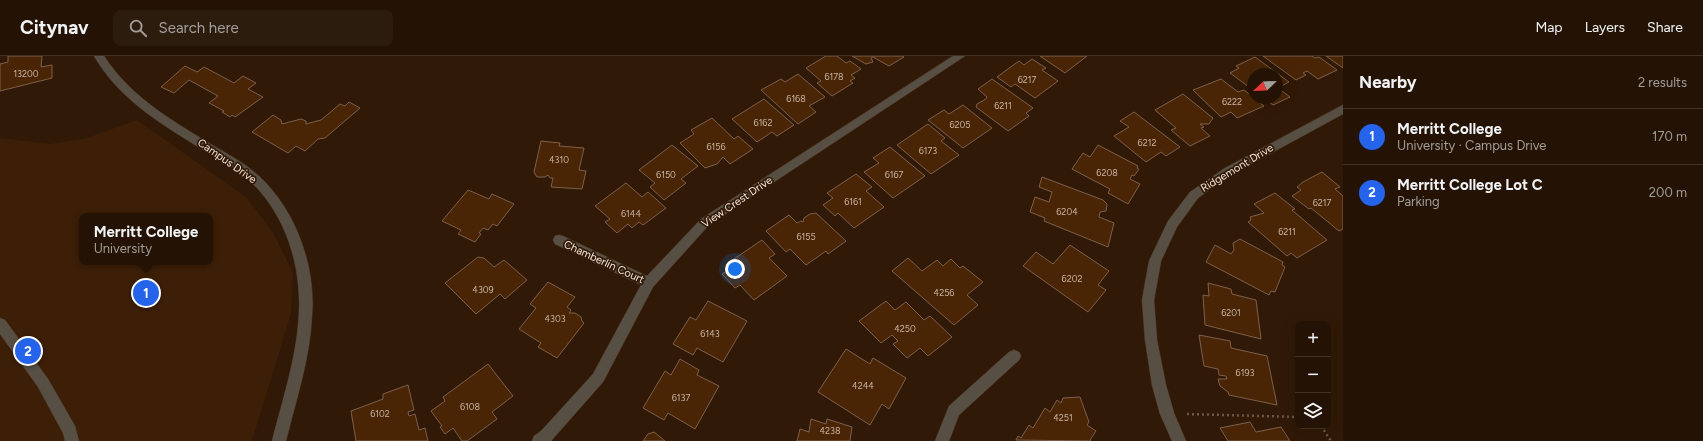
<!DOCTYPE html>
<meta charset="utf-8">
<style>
:root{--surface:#241304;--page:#2c1c0e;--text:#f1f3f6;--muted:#a39e9a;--line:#413226;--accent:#2563eb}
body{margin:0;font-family:Figtree,sans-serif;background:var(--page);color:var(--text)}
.controls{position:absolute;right:12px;bottom:12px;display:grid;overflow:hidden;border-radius:8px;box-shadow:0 4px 16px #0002}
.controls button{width:36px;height:36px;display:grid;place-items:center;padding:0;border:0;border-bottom:1px solid var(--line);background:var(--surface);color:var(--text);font:20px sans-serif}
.compass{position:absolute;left:1247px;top:12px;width:36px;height:36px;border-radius:50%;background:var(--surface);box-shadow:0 4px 16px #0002;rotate:247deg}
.you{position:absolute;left:735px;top:213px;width:14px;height:14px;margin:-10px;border:3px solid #fff;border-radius:50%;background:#1a73e8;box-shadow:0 0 0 6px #1a73e833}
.badge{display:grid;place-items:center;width:26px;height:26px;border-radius:50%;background:var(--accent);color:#fff;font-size:13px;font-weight:700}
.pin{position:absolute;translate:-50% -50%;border:2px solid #fff;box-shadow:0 1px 4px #0006}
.popup{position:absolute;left:79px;top:157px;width:134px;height:52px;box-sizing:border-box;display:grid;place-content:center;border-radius:8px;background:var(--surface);filter:drop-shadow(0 1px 3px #0005);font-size:13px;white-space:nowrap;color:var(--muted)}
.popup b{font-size:15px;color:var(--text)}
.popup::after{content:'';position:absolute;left:50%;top:100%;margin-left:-8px;border:8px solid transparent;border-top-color:var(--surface)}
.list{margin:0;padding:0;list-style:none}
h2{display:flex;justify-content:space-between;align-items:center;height:52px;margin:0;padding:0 16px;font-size:17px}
h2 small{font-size:13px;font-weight:400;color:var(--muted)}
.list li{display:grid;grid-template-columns:26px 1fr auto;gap:12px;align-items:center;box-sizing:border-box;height:56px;padding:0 16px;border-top:1px solid var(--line)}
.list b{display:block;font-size:15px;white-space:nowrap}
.list p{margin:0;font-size:13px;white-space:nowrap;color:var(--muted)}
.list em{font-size:13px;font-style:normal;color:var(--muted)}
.icon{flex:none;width:22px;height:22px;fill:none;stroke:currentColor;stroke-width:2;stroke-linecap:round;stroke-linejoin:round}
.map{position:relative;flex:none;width:1343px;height:385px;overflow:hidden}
header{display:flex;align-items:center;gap:24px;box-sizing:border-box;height:56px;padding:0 20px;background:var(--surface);border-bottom:1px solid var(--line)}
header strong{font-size:19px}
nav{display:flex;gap:22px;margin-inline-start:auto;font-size:14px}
.search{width:280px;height:36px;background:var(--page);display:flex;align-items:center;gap:10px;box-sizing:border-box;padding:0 14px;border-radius:8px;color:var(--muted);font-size:15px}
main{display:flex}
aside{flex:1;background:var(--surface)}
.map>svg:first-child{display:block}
.built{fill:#3d1f07;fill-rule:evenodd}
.building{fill:#492506;stroke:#7d604c}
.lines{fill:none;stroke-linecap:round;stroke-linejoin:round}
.minor-casing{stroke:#4c3523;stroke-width:1}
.path{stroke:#6e5948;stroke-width:2.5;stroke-dasharray:2 3;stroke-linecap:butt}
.minor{fill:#584f44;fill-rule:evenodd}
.labels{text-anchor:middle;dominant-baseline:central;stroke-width:3.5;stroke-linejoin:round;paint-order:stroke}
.number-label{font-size:9px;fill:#cab4a4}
.street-label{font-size:11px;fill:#f5e4d8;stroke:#301906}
</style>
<header>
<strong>Citynav</strong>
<div class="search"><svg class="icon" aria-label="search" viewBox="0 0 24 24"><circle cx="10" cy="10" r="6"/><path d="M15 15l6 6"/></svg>Search here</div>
<nav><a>Map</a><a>Layers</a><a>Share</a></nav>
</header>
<main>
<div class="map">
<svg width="1343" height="385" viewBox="0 0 1343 385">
<rect width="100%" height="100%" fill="#301906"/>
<!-- built -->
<path class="built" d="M137,64l109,77 26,34 21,42 -2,41 -39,127h-252v-303l50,6 37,-6zM82,160h128v46h-128z"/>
<!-- building -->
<path class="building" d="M8,0h34l-1,11 11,-2v13l-52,13v-27l8,-2z
M826,0h11l9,7 4,-2 11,8 -10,6 4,3 -5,3 3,2 -21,13 -15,-13 4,-2 -15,-13z
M852,0h51l1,1 -15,9 -16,-9 -2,1 2,4 -7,2z
M1040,0h47l-22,17z
M1263,0h49l3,2 4,-1 18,13 -19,9 -11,-8 -4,2 3,2 -10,5z
M1326,0h17v12z
M1255,1l34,25 -11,6 12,9 -17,8 -9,-7h13v-24h-24v16l-23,-17 9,-5 -3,-2z
M1032,3l14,9 -4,2 16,11 -23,17 -20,-14 -4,3 -14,-10 22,-16 5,4z
M185,10l12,6 7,-5 30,16 9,-7 13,7 -8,6 15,8 -28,20 -3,-2 -2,2 -8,-5 2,-1 -15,-8 9,-7 -29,-16 -15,13 -13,-6z
M798,18l27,23 -16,9 7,6 -18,12 -37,-34 20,-11 4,3z
M992,23l41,29 -7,5 3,3 -21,15 -32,-24 1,-3 9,-5 1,-2 -9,-8z
M1221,23l17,13 6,-2 20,16 -27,12 -6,-6 -10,5 -28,-27z
M1183,38l30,24 -4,6h-9l4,3 -3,1 9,8 -20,10 -19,-16 5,-2 -21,-18z
M764,43l30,26 -17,11 -5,-4 -15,10 -25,-23z
M349,46l11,6 -35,30 -7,1 -13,12 -9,-5 -8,7 -36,-21 21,-17 8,5 1,4 19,-5 5,2v3l15,-4 19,-16 5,2z
M963,49l29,23 -29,20 -35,-28 16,-10 5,4z
M1134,56l46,35 -14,9 -5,-4 -15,10 -32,-26 15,-9 -9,-6z
M712,62l22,21 4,-3 15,13 -23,15 -7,-7 -6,7 -12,4 -25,-25 14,-9 -3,-4z
M928,68l17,14 -4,3 18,14 -28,19 -34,-29z
M541,85l19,2 -1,3 25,2 -5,22 7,1 -4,18 -31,-2 2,-9h-3l-2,-3 -3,2h-8l-2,-3 -1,-2z
M672,89l26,21 -17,13 5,4 -22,17 -14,-13 5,-4 -16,-13z
M1098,89l40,21 -1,2 2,1 -5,7 -2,-1 -2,4 10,5 -12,20 -20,-11 2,-4 -38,-20 11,-16 7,4z
M890,91l35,29 -32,22 -29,-26 15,-9 -6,-5z
M1322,116l18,15 -5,2 8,7v33l-4,2 -28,-23 -2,1 -17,-13 9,-6 -4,-3 6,-5z
M856,118l16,13 -6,4 18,16 -30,21 -16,-15 -3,3 -12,-11 10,-7 -6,-5z
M1042,121l61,23 4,4 -1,7 -6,1 -1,5 15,6 -6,24 -64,-26 1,-3 -15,-6 5,-15 14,5 3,-10 -13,-5z
M626,127l16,14 6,-5 18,16 -23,17 -4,-3 -7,6 -4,-4 -11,9 -12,-11 5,-3 -15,-13z
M468,134l21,9 3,-5 22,10 -17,22 -4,-2 -5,6 -5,-2 -4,5 2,1 -6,8 -17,-8 3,-4 -19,-9z
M1275,137l20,16 -3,1 35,30 -30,18 -6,-5 -4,3 -39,-34 3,-2 -1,-3 14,-4 -10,-9z
M816,157l30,28 -18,13 -2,-3 -20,14 -16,-16 -4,3 -20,-21 23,-16 8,8 4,-2 2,1 1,-4 6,-4z
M1240,183l43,23 -1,3 3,2 -10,25 -4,-1 -2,4 -63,-33 9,-17 16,9 3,-4 -1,-7z
M762,184l13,14 -6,4 18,18 -33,24 -14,-15 -5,3 -13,-14 13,-8 -4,-5z
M1070,189l39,26 -11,14 8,5 -18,22 -65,-46 13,-14 17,12z
M478,201l6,1 10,9 10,-7 23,20 -22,19 -5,-5 -24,20 -31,-31z
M908,202l14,13 15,-11 6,6 8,-7 9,9 3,-2 20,16 -16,13 11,10 -24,20 -62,-54z
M548,226l27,15 -8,10 4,3 -2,3h6l6,4 1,4 2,2 -27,35 -19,-11 3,-4 -22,-14 17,-21 -6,-4z
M1208,227l23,6 1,5 24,6 5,39 -56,-14 -2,-30 6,1z
M708,245l39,20 -24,41 -26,-14 -4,7 -20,-11 17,-27 6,3z
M886,245l9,9 11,-8 18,18 6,-4 22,21 -24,19 -8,-8 -13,10 -14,-14 5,-3 -6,-6 -11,8 -22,-22z
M1199,279l31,6 1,7 36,8 10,49 -48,-10 -1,-3 -8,-6 -2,-7h9l-1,-3 -7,-1 -1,-6 -14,-3z
M846,293l24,15 3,-6 33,20 -17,31 -7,-5 -12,21 -52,-33z
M680,303l19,11 -2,5 22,11 -24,43 -27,-16 -4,7 -21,-12 22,-37 6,4z
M488,308l25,32 -21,16 5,7 -30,22h-5l-9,-13 -8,6 -5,-7 2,-1 -11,-15 14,-10 -2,-4z
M408,329l6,25 -6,2 1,4 6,-2 4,16 6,-2 3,13h-72l-5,-30 32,-12v-5z
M1080,341l9,25 -2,3 9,6 -6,9 1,1 -75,-1 2,-4 3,2 8,-13 4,3 12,-20 5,4 7,-12 4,3 2,-5z
M811,363l15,5 1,-5 25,8 -2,14h-53l3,-12 9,3z
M1250,366l6,10 25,-5 9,14h-62l-8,-13z
M654,376l11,9h-22l5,-7z"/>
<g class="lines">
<defs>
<path id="minor" d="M94,0h10c28,43 72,67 115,93 16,9 33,19 46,33 33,34 51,88 47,134 -2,43 -16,84 -26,125h-14c18,-70 42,-133 15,-204 -7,-18 -17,-35 -30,-49 -17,-18 -41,-30 -62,-43 -40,-25 -77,-48 -101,-89z
M953,0h12l-256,169 -56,62 -50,95 -52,59h-19l2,-5 7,-5 52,-57 48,-89 -86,-41 -2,-4 2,-4 4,-1 4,1 84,40 54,-57z
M1343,49v9l-110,60 -35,24 -21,29 -16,34 -7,39 3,40 9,45 8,28 12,28h-14l-12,-27 -8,-29 -7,-45 -3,-40 7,-39 19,-40 22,-29 35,-24z
M0,262l5,2 43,59 27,47 4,15h-14l-2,-8 -25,-46 -38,-53z
M1014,294l5,2 2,4 -2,4 -60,55 -10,26h-14l14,-35 60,-54z"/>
</defs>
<!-- minor casing -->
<use href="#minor" class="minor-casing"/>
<!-- path -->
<path class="path" d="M1187,358l111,3
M1321,370l10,15"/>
<!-- minor -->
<use href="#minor" class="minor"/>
</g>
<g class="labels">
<!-- number labels -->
<g class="number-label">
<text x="26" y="17">13200</text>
<text x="834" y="20">6178</text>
<text x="1027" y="23">6217</text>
<text x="796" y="42">6168</text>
<text x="1232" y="45">6222</text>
<text x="1003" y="49">6211</text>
<text x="763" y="66">6162</text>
<text x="960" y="68">6205</text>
<text x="1147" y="86">6212</text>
<text x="716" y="90">6156</text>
<text x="928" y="94">6173</text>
<text x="559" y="103">4310</text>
<text x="1107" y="116">6208</text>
<text x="666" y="118">6150</text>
<text x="894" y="118">6167</text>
<text x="853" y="145">6161</text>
<text x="1322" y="146">6217</text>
<text x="1067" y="155">6204</text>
<text x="631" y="157">6144</text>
<text x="1287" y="175">6211</text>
<text x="806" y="180">6155</text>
<text x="1072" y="222">6202</text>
<text x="483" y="233">4309</text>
<text x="944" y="236">4256</text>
<text x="1231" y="256">6201</text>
<text x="555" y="262">4303</text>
<text x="905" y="272">4250</text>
<text x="710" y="277">6143</text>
<text x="1245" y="316">6193</text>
<text x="863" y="329">4244</text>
<text x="681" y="341">6137</text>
<text x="470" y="350">6108</text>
<text x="380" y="357">6102</text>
<text x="1063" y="361">4251</text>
<text x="830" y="374">4238</text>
</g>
<!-- street labels -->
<g class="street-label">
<text transform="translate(227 105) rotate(35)">Campus Drive</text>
<text transform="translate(1237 112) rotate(-31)">Ridgemont Drive</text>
<text transform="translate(737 146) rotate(-34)">View Crest Drive</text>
<text transform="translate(604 206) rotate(25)">Chamberlin Court</text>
</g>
</g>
</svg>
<div class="controls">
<button>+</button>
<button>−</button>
<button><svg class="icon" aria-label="layers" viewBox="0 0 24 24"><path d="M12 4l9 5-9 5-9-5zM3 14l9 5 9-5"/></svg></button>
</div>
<svg class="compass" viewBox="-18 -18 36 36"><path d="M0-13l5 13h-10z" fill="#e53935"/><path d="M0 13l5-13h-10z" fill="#a39e9a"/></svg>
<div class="you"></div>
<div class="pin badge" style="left:146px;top:237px">1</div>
<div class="popup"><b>Merritt College</b>University</div>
<div class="pin badge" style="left:28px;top:295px">2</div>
</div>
<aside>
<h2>Nearby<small>2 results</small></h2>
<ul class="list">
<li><span class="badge">1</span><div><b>Merritt College</b><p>University · Campus Drive</p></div><em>170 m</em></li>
<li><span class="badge">2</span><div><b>Merritt College Lot C</b><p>Parking</p></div><em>200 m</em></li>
</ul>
</aside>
</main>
